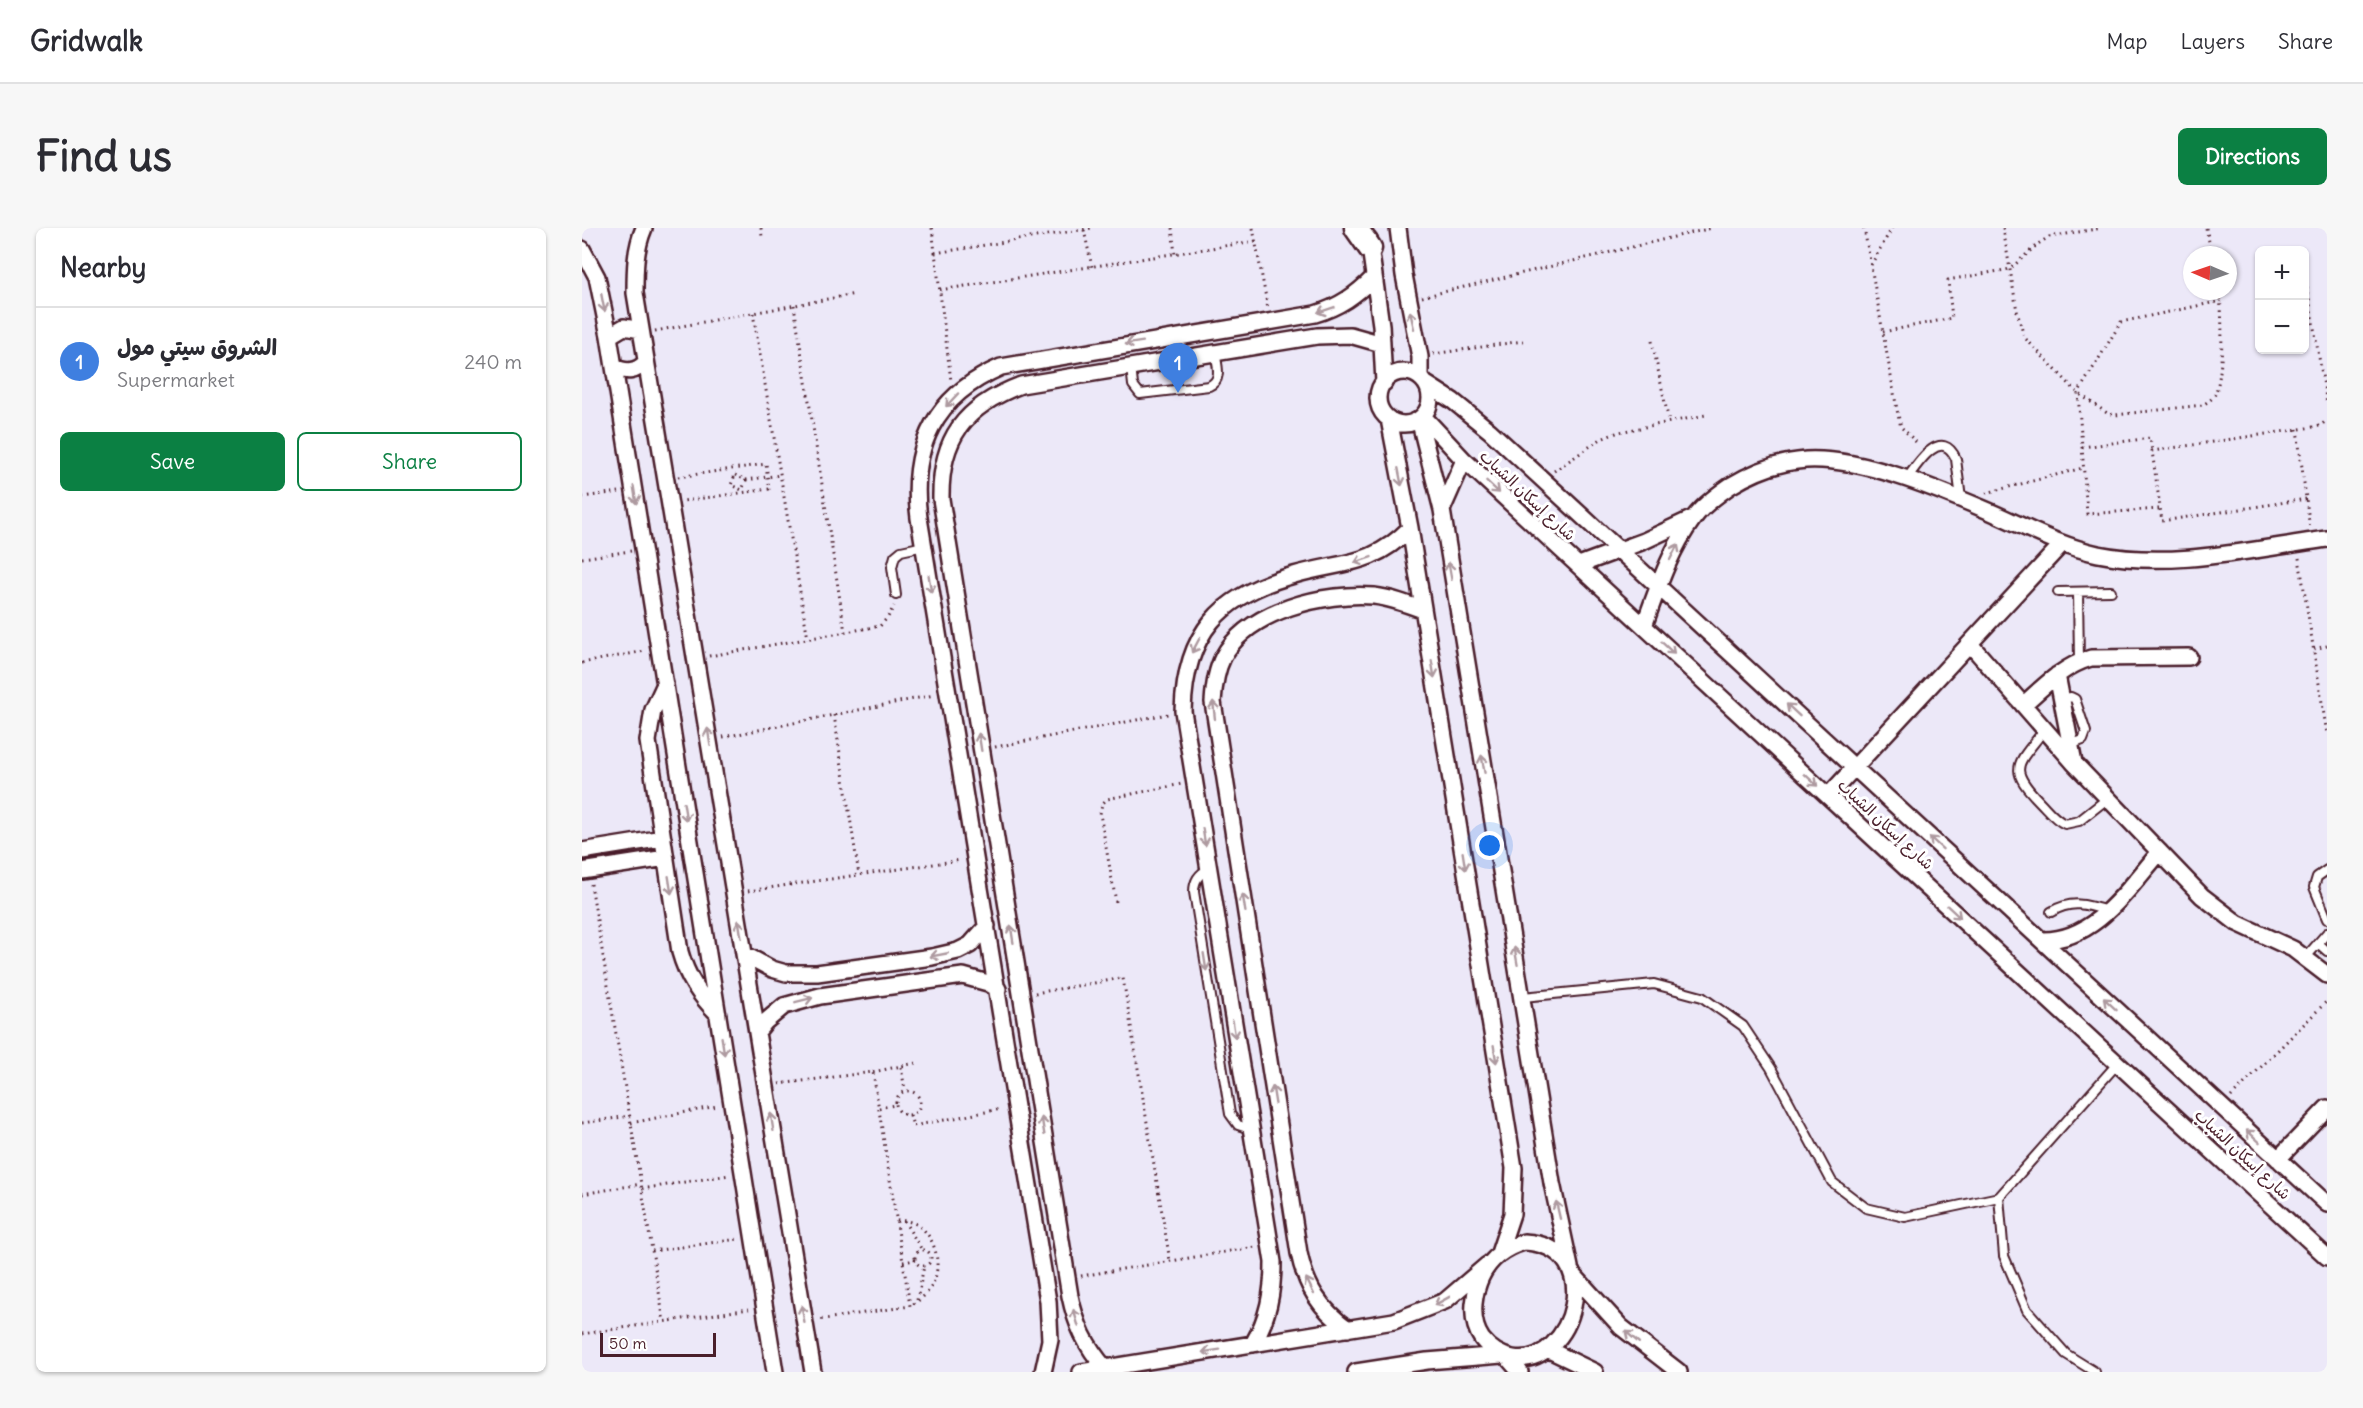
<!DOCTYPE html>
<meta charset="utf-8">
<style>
:root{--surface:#fff;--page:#f7f7f7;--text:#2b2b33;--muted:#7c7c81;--line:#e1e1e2;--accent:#0b8043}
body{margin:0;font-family:Delius,"Playpen Sans Arabic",sans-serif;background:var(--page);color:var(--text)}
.controls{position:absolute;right:18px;top:18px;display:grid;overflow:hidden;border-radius:9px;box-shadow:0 2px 4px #0004}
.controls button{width:54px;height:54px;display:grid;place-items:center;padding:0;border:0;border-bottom:2px solid var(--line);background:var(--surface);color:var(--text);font:30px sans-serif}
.compass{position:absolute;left:1601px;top:18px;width:54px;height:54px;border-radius:50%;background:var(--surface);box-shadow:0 2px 4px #0004;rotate:272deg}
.scale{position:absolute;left:18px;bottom:15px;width:116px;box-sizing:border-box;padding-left:6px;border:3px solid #4a1f2b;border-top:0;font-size:16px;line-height:21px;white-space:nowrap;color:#4a1f2b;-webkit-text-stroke:4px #fff;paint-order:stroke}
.you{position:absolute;left:908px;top:618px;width:21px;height:21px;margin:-15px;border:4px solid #fff;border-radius:50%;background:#1a73e8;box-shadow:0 0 0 9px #1a73e833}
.badge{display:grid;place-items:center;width:39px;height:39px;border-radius:50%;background:var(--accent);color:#fff;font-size:20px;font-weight:700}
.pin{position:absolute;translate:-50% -50px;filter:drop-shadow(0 2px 3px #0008)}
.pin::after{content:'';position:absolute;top:32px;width:21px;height:18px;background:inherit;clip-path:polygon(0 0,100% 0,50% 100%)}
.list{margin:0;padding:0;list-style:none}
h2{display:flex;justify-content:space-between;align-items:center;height:78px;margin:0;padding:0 24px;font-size:26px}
h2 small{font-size:20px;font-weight:400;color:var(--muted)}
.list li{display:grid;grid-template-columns:39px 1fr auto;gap:18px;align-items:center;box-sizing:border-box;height:108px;padding:0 24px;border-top:2px solid var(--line)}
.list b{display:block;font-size:22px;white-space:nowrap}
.list p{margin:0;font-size:20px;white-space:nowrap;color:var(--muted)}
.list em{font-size:20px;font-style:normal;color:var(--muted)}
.actions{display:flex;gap:12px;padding:18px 24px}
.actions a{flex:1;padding:14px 0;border:2px solid var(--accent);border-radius:9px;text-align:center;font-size:21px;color:var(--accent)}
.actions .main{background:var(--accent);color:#fff}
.map{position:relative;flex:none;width:1745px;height:1144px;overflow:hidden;border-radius:9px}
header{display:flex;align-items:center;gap:36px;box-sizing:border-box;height:84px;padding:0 30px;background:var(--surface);border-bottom:2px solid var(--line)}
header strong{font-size:28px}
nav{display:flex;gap:33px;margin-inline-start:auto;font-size:21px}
.intro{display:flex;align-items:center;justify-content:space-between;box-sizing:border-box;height:144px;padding:0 36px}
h1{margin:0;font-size:42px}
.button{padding:15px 27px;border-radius:9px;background:var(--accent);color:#fff;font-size:21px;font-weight:700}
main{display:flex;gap:36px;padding:0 36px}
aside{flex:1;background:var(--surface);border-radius:9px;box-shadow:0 2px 4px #0004}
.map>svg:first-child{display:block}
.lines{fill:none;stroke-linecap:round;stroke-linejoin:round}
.lane-casing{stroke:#4a1f2b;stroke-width:12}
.street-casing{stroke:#4a1f2b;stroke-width:20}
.secondary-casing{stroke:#4a1f2b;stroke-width:27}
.path{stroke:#4a1f2b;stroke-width:3;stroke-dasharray:1.5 4.5;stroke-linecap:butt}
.lane{stroke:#fff;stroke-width:8}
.street{stroke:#fff;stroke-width:15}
.secondary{stroke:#fff;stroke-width:22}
.oneway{stroke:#ae9aa0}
.labels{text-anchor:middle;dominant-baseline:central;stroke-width:6;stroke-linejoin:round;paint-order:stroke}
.street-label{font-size:16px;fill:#4a1f2b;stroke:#fff}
</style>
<header>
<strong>Gridwalk</strong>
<nav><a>Map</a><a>Layers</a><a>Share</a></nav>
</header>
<div class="intro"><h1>Find us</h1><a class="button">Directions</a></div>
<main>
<aside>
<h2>Nearby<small></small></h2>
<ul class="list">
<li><span class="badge" style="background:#3f7fe0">1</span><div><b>الشروق سيتي مول</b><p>Supermarket</p></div><em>240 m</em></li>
</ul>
<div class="actions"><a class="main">Save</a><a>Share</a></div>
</aside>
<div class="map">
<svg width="1745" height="1144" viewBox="0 0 1745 1144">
<rect width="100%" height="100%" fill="#ece8f8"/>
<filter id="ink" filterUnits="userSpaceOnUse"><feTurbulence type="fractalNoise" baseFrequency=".0167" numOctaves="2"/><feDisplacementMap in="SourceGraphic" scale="12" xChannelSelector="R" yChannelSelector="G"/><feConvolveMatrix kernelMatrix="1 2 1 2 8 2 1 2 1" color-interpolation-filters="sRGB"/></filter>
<g filter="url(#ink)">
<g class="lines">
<defs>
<path id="lane" d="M549,139l2,18 7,9 69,-8c14,-6 8,-21 6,-34
M1324,252c10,-14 35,-55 50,-21l5,40
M1476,364l53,-1
M1496,364l1,69
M314,367l-4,-28 3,-11 6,-5 23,-5
M1480,471l9,-2 4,2 11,33 -3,8 -13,5
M1462,502c-26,35 -38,37 -4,72 7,7 15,18 25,22l14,-3 28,-22
M627,641c-11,5 -15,12 -15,23l36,222 8,11 12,4
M1745,642l-10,7 -3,10 13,32
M1469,684c20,-12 35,-8 56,-1
M1736,715l9,8
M1724,729l21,-24
M941,769l131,-13 48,13 41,29 28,42 61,114 34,26 39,9 94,-20 119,-134
M1417,969l5,59 23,54 39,44 29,18"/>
<path id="street" d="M62,0c-9,21 -9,42 -9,65l178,1079
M816,0l6,47 16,82v20
M787,12l12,85 3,58
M0,21l15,28 12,59 166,1036
M27,108l15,-9 17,3
M32,139c13,6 22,5 32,-5
M796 170a26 26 0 1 1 52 0a26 26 0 1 1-52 0Z
M843,155l28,18 37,30 837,773
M841,188l41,44 863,797
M807,191l21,109 104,640 -2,46 -13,39
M837,191l23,91 110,673 18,84
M860,282l22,-50
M997,337l65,-24 49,-23
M1062,398c13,-36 26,-76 49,-107 9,-13 24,-24 37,-33 23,-14 49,-24 76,-26 54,-3 129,28 178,49 38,16 73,36 114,45 74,15 155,-5 229,-15
M1388,416l104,119 128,133 35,27 56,26 34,26
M1475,447l17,88
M83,456l-12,26 -5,31 32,211c7,25 19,43 38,62
M1441,477c21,-19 40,-39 68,-47l98,-1
M1246,568l234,-252
M0,623l81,-13
M0,643l84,-13
M1459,712c54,2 87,-52 119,-88
M162,726l28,15 14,4h31l115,-16 26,-6 12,-6 17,-19
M175,804l8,-10 19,-16 36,-10 143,-20 25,7 10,6
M1696,931l49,-51
M942,1014c85,4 50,126 -11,116 -13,-2 -23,-9 -31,-19 -7,-10 -9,-23 -8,-35 3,-31 20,-53 50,-62z
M990,1045l49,54 58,45
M766,1101c-28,-20 -42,-42 -49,-76l-86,-551c1,-16 3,-31 10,-45 25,-47 102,-65 151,-61 17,2 33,8 49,14
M671,1116c15,-26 20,-51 20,-82l-90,-551c2,-78 37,-116 111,-136 49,-14 78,-8 116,-47
M965,1121l48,23
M924,1128l14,16
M523,1140c-19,-22 -29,-43 -35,-72l-129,-797c-1,-61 24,-93 80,-114l296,-49 33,-1 32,9
M461,1144l7,-32 -2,-39 -129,-783c-9,-71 15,-122 82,-151l314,-53c24,-7 41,-19 59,-37
M499,1144l313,-51 51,-20 42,-36
M774,1144l71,-11 75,-6"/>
<path id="secondary" d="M774,0l14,20"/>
</defs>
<!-- lane casing -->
<use href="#lane" class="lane-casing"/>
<!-- street casing -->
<use href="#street" class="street-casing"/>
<!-- secondary casing -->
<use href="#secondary" class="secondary-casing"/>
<!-- path -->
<path class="path" d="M179,0l1,9
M350,0l19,153
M590,0l3,26
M671,0l15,81
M1282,0l34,187 3,12 18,18
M1421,0l14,83 7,26 54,56 29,20 8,2 88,-10c4,-3 8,-5 11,-9 10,-17 9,-85 5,-105
M1624,0l6,27
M502,2l8,37
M353,25l158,-25
M1289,37l21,-37
M1725,59l20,117
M358,62l316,-49
M840,69l290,-69
M212,77l51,327
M171,85l55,326
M73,103l200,-37
M1301,104l69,-14 -4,-38 62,-11 28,-25 11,-7 53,-9
M1070,113l17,81
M851,126l90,-13
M1715,201l13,100
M1500,219l68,-9 2,13
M972,243l47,-32 18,-7 87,-17
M153,247l11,5 -4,10 -11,-5z
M96,249l88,-13 3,25 -86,12
M164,252l34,-5
M1404,265l97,-25
M0,269l37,-5
M1724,271l-144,22 -10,-70 168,-25 7,-6
M1577,281l-72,5 -9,-121 43,-71 100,-21
M0,330l49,-7
M1717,330l28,176
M1732,421l13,-3
M127,428l171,-30 8,-9 6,-11
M0,435l63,-12
M252,487l25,160
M141,509l211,-42
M413,519l173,-33
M9,656l73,438
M166,663l213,-31
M534,674l-16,-88 2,-10 5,-5 75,-15
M453,765l88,-15 47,283
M319,839l4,23
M291,844l43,-9
M197,856l94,-12 37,234 -92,14
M314 875a12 12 0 1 1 24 0a12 12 0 1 1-24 0Z
M1649,869l96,-96
M297,880l16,-3
M328,887l3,11 88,-17
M0,895l48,-7
M49,895l86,-17
M60,961l87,-14
M0,966l59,-10
M315,993c33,-5 50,41 34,66 -5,9 -13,14 -21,19
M322,993l18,29
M333 1030a8 8 0 1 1 16 0a8 8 0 1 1-16 0Z
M70,1023l87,-12
M321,1034l13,-2
M499,1048l174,-29
M335,1072l7,-34
M0,1106l167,-25"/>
<!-- lane -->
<use href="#lane" class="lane"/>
<!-- street -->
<use href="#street" class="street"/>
<!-- secondary -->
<use href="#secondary" class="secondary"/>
</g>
<!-- one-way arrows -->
<defs><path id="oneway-shaft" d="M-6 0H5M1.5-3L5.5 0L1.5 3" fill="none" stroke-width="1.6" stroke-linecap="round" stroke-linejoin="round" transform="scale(1.5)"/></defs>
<g class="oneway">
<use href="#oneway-shaft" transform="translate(21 75) rotate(79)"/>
<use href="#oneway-shaft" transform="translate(744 82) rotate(161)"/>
<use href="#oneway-shaft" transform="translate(830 92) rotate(-103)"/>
<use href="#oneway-shaft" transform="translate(552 115) rotate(171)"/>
<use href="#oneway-shaft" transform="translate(370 172) rotate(133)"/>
<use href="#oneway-shaft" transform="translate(818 249) rotate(79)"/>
<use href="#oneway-shaft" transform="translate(911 259) rotate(43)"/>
<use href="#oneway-shaft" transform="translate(53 267) rotate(81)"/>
<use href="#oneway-shaft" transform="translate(1092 324) rotate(-63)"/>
<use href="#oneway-shaft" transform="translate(781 332) rotate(161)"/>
<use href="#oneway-shaft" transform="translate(868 343) rotate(-100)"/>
<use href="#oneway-shaft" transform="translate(348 356) rotate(81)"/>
<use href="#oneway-shaft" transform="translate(614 417) rotate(118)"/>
<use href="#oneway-shaft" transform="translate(1086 420) rotate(43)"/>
<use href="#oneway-shaft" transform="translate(851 441) rotate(81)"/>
<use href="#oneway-shaft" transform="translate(632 482) rotate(-96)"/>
<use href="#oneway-shaft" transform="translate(1211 482) rotate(-137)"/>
<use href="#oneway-shaft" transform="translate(127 509) rotate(-99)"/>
<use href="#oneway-shaft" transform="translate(398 514) rotate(-99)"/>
<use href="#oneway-shaft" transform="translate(901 536) rotate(-100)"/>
<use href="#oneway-shaft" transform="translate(1229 552) rotate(43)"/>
<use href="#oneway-shaft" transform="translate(103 584) rotate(81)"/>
<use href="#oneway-shaft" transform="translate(622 609) rotate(81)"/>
<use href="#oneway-shaft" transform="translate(1354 615) rotate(-137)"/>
<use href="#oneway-shaft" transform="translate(882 633) rotate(81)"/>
<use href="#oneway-shaft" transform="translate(88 657) rotate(81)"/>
<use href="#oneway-shaft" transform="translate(662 675) rotate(-99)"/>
<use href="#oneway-shaft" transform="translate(1372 684) rotate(43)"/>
<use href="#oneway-shaft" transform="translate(158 701) rotate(-99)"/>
<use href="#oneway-shaft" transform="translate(430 706) rotate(-99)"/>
<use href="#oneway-shaft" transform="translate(357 727) rotate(169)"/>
<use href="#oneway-shaft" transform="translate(934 728) rotate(-100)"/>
<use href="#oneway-shaft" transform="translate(623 734) rotate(81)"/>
<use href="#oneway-shaft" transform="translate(222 772) rotate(-14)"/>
<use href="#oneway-shaft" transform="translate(1528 776) rotate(-137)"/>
<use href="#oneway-shaft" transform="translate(652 801) rotate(81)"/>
<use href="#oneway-shaft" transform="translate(141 818) rotate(81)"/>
<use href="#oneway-shaft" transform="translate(913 826) rotate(81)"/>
<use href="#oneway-shaft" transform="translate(692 867) rotate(-99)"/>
<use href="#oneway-shaft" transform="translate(190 894) rotate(-99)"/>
<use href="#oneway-shaft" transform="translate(461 898) rotate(-99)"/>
<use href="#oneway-shaft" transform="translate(1671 908) rotate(-137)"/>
<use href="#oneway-shaft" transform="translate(976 982) rotate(-103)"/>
<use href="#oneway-shaft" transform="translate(728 1058) rotate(-116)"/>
<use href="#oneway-shaft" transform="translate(860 1073) rotate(151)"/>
<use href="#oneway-shaft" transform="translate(221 1086) rotate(-99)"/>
<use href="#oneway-shaft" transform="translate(494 1090) rotate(-107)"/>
<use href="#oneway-shaft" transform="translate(1050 1109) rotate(-140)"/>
<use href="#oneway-shaft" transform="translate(629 1123) rotate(171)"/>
</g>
</g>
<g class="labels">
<!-- street labels -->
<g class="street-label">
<text transform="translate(946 267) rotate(43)">شارع إسكان الشباب</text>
<text transform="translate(1304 596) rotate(43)">شارع إسكان الشباب</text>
<text transform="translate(1661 926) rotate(43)">شارع إسكان الشباب</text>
</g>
</g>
</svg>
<div class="controls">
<button>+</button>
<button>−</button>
</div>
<svg class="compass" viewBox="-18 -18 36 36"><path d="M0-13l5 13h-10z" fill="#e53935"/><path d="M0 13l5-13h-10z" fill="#7c7c81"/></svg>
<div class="scale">50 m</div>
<div class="you"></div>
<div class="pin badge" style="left:596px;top:165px;background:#3f7fe0">1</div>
</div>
</main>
